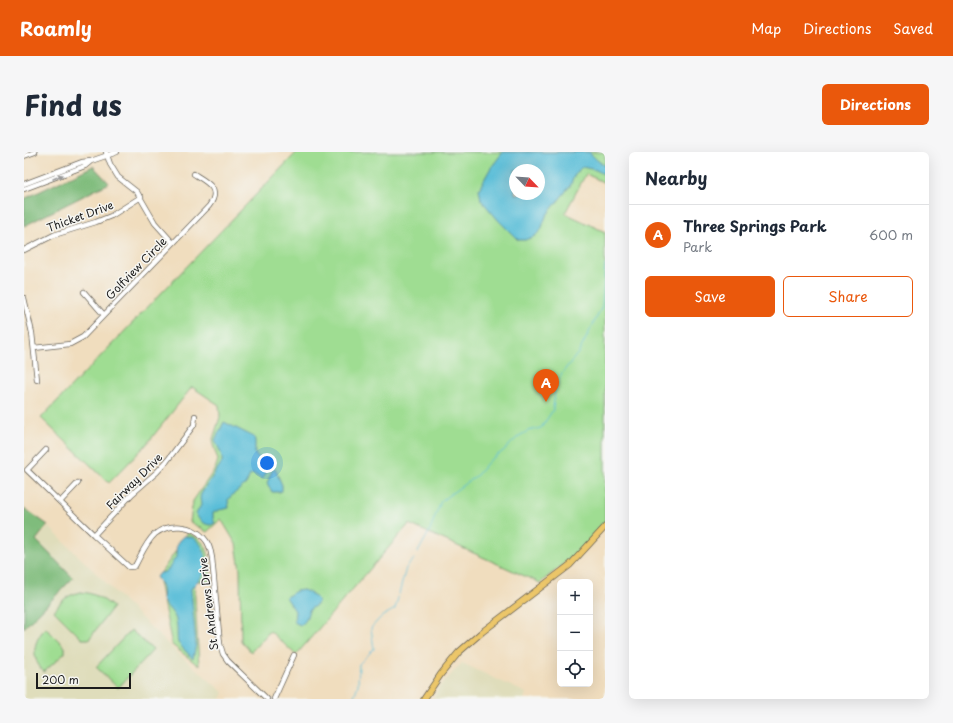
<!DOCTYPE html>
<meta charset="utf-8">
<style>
:root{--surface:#fff;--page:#f6f6f7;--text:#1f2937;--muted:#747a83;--line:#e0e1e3;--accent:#ea580c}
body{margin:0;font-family:"Playpen Sans",sans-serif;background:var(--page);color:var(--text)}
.controls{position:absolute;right:12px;bottom:12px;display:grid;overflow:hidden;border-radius:6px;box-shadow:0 4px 16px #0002}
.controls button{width:36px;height:36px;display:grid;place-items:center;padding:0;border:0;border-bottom:1px solid var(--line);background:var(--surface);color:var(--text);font:20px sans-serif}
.compass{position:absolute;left:485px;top:12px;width:36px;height:36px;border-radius:50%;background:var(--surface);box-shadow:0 4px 16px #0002;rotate:115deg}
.scale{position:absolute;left:12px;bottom:10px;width:95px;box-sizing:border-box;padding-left:4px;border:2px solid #1c1c1c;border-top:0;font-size:11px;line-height:14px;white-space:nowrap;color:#1c1c1c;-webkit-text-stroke:3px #f6f6f2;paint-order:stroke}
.you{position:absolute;left:243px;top:311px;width:14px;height:14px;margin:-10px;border:3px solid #fff;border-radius:50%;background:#1a73e8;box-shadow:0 0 0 6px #1a73e833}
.badge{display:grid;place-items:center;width:26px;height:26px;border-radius:50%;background:var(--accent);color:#fff;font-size:13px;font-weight:700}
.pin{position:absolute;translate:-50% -33px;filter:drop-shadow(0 1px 2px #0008)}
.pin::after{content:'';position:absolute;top:21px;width:14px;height:12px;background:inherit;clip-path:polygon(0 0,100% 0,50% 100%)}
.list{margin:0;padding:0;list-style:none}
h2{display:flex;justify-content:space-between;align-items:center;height:52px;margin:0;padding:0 16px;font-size:17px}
h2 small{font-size:13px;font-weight:400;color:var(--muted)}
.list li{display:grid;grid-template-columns:26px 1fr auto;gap:12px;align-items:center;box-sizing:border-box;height:60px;padding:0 16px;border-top:1px solid var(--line)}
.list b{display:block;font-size:15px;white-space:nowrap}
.list p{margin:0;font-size:13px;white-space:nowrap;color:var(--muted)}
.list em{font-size:13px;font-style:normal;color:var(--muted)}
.actions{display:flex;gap:8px;padding:12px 16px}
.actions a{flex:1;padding:9px 0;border:1px solid var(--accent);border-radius:6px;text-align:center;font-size:14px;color:var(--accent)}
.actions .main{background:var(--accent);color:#fff}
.icon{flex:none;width:22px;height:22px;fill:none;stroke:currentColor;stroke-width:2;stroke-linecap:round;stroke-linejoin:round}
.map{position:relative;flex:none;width:581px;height:547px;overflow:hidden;border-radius:6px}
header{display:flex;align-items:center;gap:24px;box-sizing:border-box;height:56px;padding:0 20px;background:var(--accent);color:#fff}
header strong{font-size:19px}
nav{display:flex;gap:22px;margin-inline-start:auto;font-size:14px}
.intro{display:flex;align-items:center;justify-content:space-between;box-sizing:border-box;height:96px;padding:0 24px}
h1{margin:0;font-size:28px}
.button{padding:10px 18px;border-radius:6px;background:var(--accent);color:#fff;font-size:14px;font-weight:700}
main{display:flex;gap:24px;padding:0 24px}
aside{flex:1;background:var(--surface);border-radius:6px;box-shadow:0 4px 16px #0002}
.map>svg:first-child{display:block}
.built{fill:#dfddbb}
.green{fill:#9fdd92;stroke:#5e7c57;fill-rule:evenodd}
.forest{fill:#7fbc7c;stroke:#4e6c4c}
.water{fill:#5abed8;stroke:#3b6d7a;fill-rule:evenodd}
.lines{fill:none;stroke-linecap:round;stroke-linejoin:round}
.stream{stroke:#5abed8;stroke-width:1}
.minor-casing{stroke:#666055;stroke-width:6}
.major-casing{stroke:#666055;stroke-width:7}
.minor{stroke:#fff;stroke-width:4.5}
.major{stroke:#ecc669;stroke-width:5.5}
.oneway{fill:#999}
.labels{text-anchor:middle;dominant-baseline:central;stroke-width:3;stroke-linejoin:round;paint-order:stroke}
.street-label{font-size:11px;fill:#1c1c1c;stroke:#f6f6f2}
</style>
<header>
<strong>Roamly</strong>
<nav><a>Map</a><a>Directions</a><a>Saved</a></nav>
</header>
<div class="intro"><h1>Find us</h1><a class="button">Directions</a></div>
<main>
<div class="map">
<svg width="581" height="547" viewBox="0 0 581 547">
<rect width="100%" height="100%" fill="#f6f6f2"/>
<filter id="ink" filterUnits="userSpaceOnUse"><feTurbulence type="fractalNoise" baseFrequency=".025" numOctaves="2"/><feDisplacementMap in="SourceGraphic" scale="8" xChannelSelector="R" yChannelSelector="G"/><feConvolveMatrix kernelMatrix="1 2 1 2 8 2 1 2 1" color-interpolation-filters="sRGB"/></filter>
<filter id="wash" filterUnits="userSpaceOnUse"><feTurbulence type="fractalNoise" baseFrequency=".012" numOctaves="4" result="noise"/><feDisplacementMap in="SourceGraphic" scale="16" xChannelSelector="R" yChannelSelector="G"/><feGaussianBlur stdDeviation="0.9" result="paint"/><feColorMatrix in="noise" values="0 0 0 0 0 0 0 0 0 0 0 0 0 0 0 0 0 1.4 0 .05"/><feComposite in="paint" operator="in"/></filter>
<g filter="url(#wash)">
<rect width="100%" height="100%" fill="#f0ddbe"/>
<!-- built -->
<path class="built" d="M25,375l123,121 52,45 -3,6h-197v-145z
M438,511l64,30 -2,6h-91l5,-11z"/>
<!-- green -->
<path class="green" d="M273,0h308v31l-19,-9 -21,39 40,19v290l-24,28 -41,33 -131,-59 -113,131 -26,-24 -19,21 -10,-11 -1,-71 -4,-26 -15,-25 -14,13 -17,-10 3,-21 22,-32 3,-9 -6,-18 8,-25 -1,-12 -27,-18 -46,58 -37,38 -68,-65zM491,18h24v24h-24z
M164,381c4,2 9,4 12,7 11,8 10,28 11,41h-17l5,85 -27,-21 -14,-68z
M56,440c14,1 22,6 33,15l-24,32h-7l-28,-28c8,-11 12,-15 26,-19z
M22,476l19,19v6l-21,19c-13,-13 -12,-31 2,-44z
M107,478l22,20 -35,38 -22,-21z"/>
<!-- forest -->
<path class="forest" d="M69,14l16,17 -85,43v-27z
M0,356l24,17 -12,15 37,38 -49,50z"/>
<!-- water -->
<path class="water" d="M479,0h86l8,8 8,6v9l-9,-5 -14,-3 -7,7 -5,12 -24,30 -5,14 -6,6 -10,4h-7l-19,-19 -18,-21 -2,-11 11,-20zM491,18h24v24h-24z
M200,270l30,15 1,4v14l15,11 -8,13 -8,-5 -4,1 -4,9 -16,13 -2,3 1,8 -10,2 -6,3v6l2,4 -4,2c-6,0 -13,-5 -15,-11l5,-9 -1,-7 1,-4 21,-32c1,-8 -4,-14 -7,-22z
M251,317l7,16v6l-3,1h-7l-5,-9 5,-12z
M160,384c15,0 22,14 22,26 0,3 0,7 -1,10 -3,6 -10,11 -14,17l5,55 -3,15 -15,-16c-2,-9 1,-19 -4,-28 -4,-6 -9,-10 -12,-15 1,-12 1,-14 -6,-23l3,-4c10,0 11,-8 17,-16 1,-9 -2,-14 8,-21z
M279,438c6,2 14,6 15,12l-3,4 -5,3c-4,6 -2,13 -10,16l-6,-3 1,-11 -9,-14 10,-6z"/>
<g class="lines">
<!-- stream -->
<path class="stream" d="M394,400l11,-20 12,-31 36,-26 13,-15 12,-8 17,-16 9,-5 13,-3 12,-18 2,-20 7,-17 17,-21 23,-45 3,-42
M329,547l5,-14 1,-21 15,-15 -3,-21 10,-11 14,-8 11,-41 8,-9"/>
</g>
</g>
<g filter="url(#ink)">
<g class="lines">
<defs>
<path id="minor" d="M82,0l4,12 8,13 19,15 18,31 18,20
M0,4l11,-4
M0,32l58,-22 9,-1 26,-9
M0,37l61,-23 6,-5
M0,98l30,-15 42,-13 15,-6 30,-19
M60,140l20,23
M0,146l8,35 5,47
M10,196l36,-4 13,-7 126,-131c13,-17 -2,-24 -15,-32
M22,298l-19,20 67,65 35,32h3l3,-1c6,-11 11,-24 20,-32 14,-11 37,-10 49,4 5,5 7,13 8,20l8,86 3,10 5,7 39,38
M36,350l18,-19
M70,383l38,-41 25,-22 10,-11 27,-36 1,-9
M250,547l20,-44"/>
<path id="major" d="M400,547l17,-25 18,-22 23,-20 88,-67 35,-38"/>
</defs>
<!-- minor casing -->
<use href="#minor" class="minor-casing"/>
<!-- major casing -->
<use href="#major" class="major-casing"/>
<!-- minor -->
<use href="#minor" class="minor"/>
<!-- major -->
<use href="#major" class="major"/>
</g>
<!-- one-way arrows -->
<defs><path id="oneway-solid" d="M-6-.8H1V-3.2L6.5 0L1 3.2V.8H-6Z"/></defs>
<use class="oneway" href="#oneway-solid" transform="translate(34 25) rotate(-23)"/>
</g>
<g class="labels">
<!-- street labels -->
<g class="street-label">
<text transform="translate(56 64) rotate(-20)">Thicket Drive</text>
<text transform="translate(112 116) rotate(-46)">Golfview Circle</text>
<text transform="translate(110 329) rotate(-45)">Fairway Drive</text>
<text transform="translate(184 452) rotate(-97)">St Andrews Drive</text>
</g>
</g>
</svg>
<div class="controls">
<button>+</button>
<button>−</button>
<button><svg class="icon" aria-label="locate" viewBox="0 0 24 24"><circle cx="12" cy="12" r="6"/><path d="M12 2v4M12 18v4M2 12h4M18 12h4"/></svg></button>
</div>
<svg class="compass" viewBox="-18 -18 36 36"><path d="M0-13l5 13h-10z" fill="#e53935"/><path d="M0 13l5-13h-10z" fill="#747a83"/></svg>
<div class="scale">200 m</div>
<div class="you"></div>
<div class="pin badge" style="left:522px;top:250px">A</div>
</div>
<aside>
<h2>Nearby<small></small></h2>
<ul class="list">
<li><span class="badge">A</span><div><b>Three Springs Park</b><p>Park</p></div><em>600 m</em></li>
</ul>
<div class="actions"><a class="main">Save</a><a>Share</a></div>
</aside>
</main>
